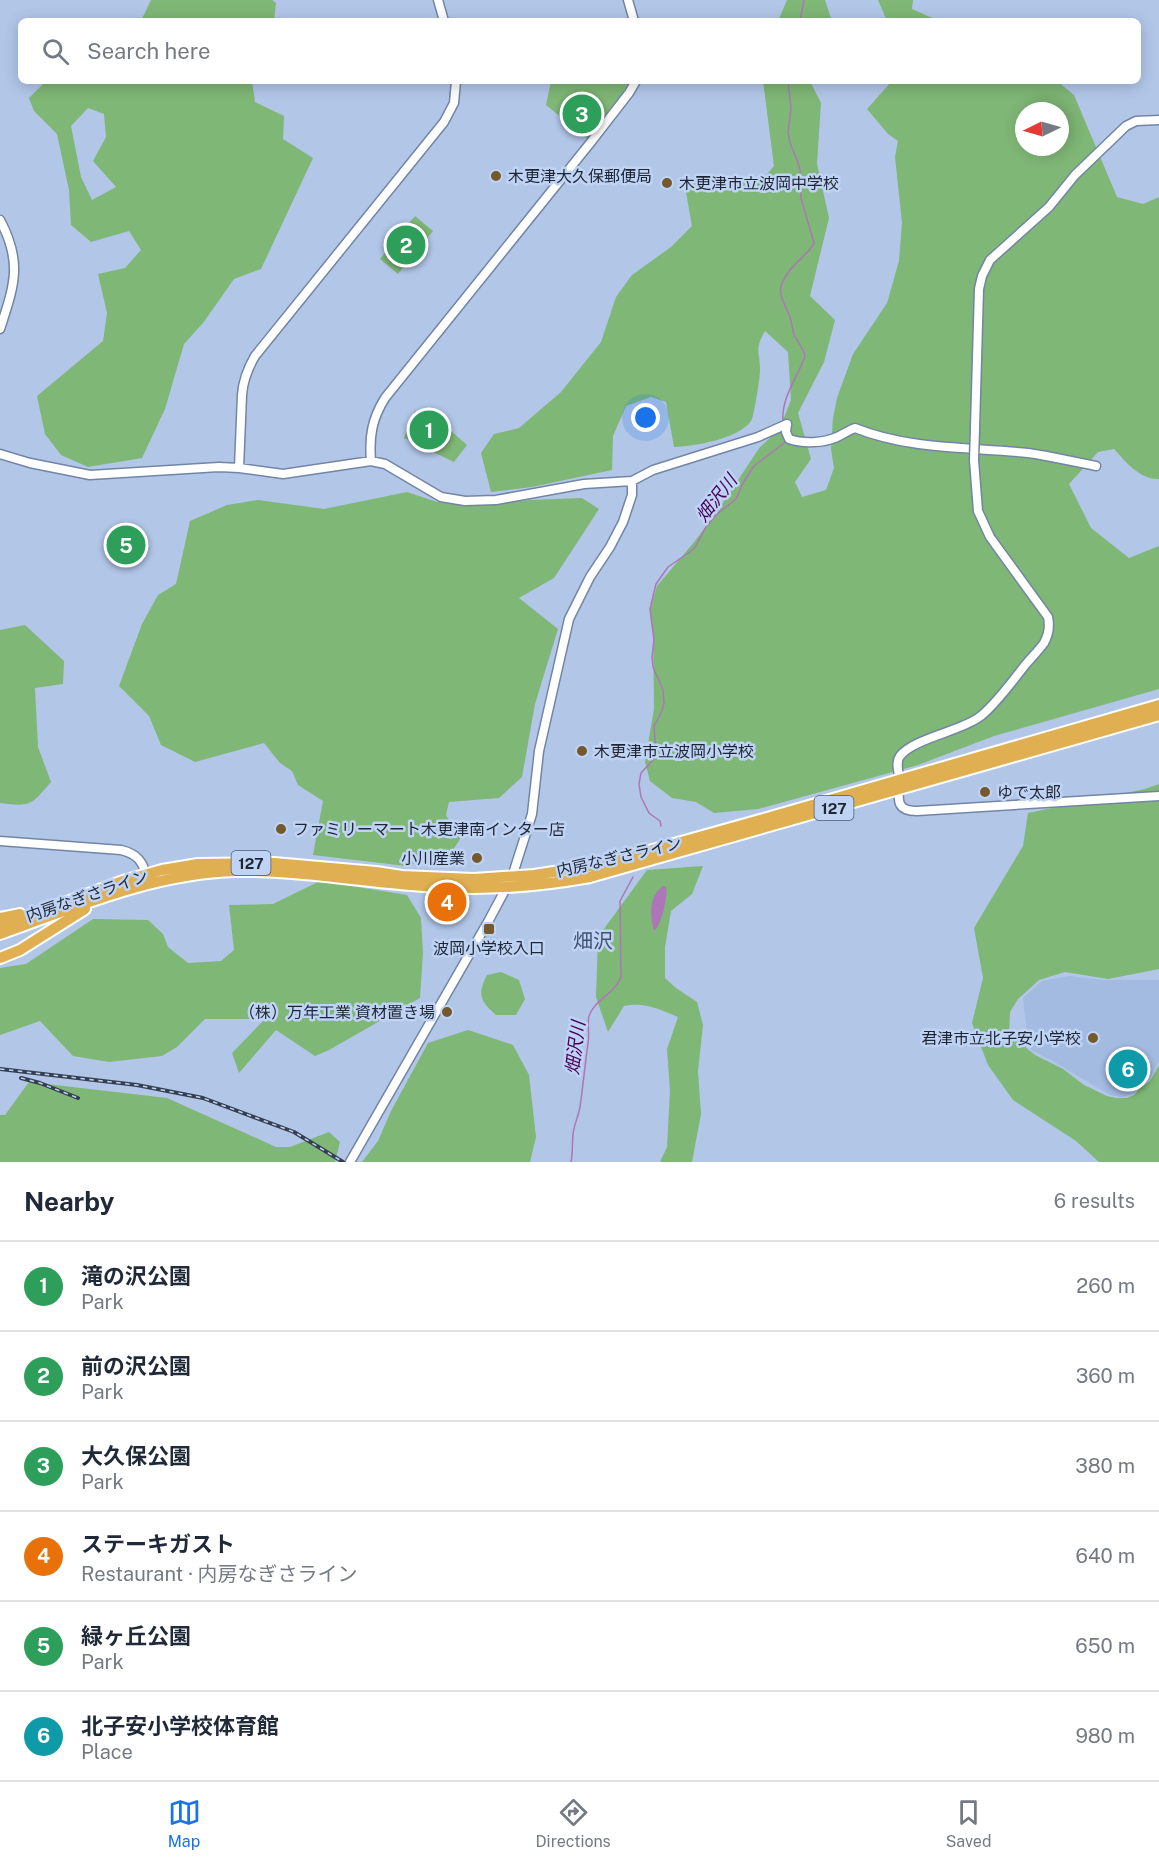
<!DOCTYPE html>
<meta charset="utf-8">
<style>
:root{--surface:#fff;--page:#f6f6f7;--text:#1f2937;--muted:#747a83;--line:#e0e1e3;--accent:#1a73e8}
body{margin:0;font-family:"Public Sans","Noto Sans JP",sans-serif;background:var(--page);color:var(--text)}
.compass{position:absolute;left:1015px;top:102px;width:54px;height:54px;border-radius:50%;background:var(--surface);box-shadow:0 3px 15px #0003;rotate:265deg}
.you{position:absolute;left:646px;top:418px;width:21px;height:21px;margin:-15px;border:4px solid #fff;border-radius:50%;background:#1a73e8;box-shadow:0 0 0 9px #1a73e833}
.badge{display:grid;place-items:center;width:39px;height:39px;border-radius:50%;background:var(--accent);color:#fff;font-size:20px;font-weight:700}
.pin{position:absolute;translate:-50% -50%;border:3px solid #fff;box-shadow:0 2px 6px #0006}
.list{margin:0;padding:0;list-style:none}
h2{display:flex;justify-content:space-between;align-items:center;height:78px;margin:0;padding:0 24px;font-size:26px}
h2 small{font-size:20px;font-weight:400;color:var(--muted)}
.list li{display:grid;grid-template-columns:39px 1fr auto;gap:18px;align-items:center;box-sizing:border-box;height:90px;padding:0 24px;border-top:2px solid var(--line)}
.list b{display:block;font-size:22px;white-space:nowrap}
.list p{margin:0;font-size:20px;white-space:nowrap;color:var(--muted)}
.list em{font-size:20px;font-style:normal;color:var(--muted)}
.icon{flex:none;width:33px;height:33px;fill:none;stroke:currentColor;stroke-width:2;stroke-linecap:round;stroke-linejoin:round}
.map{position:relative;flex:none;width:1159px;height:1162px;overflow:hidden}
.search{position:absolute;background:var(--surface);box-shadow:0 3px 15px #0003;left:18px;right:18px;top:18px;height:66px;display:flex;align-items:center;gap:15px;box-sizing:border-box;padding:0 21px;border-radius:9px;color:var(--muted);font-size:22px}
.sheet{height:618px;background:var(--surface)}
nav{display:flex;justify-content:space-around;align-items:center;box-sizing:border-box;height:84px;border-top:2px solid var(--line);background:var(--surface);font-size:16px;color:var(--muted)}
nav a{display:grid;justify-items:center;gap:3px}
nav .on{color:var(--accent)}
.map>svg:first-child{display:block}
.built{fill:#a3bae1}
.green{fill:#7fb776;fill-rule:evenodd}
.water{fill:#ae76b8}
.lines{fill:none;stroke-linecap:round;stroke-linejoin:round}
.stream{stroke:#ae76b8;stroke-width:1.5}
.secondary-casing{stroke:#7385a5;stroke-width:11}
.highway-casing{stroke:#fff;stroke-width:14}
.secondary{stroke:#fff;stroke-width:8}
.highway{stroke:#e0af51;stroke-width:10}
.rail-casing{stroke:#363f50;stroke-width:4}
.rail{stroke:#bfd3f5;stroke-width:1.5;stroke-dasharray:4.5;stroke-linecap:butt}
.secondary-bridge-casing{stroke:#7385a5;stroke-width:11;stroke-linecap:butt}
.secondary-bridge{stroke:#fff;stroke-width:8}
.poi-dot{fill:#73592b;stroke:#bfd3f5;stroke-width:2}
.labels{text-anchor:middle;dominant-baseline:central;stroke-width:5;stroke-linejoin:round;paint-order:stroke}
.shield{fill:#bfd3f5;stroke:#4f5a6d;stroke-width:1.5}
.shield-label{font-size:15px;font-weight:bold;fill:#1f2633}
.poi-label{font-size:16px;fill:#1f2633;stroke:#bfd3f5;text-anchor:start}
.street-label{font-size:16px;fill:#1f2633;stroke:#bfd3f5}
.water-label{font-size:18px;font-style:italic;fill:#4a0056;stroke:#bfd3f5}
.quarter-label{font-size:20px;fill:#41526e;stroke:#bfd3f5}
</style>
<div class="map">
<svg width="1159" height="1162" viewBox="0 0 1159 1162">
<rect width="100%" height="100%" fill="#b2c6e8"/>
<!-- built -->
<path class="built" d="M1069,976l33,4h57v81l-10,19 -8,5 -8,9 -11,3 -12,-2 -57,-34 -22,-11 -4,-16 -4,-36 19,-17z"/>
<!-- green -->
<path class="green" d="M151,0h121l4,3 -2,18h-133z
M787,0h38l7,21h-54z
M878,0h35l-1,9 27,12h-52z
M46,81h206l3,21 29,14 -1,23 30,19 -52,111 -27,10 -31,44 -19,21 -19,65 -23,49 -54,9 -27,-12 -16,-21 -8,-38 66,-55 4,-28 -9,-39 27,-6 16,-18 -12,-19 -38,11 -20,-17 -2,-35 -12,-56 -23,-23 -5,-13zM88,108l16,6 2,23 -13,24 23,26 -24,13 -11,-23 -10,-51z
M551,81h78v2l-14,22 -27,34 -42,-34z
M763,81h47l11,22 -4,61 12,54 -19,78 25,24 -11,42 -26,51 13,46 -16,23 7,15 24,-7 8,-22 -3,-19 2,-31 4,-20 16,-44 34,-51 12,-42 3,-38 -7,-66 3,-16 -10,-7 -21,-25 25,-28h165l17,14 43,102 26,7 16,-7v282c-19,1 -34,-18 -45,-30l-16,3 -29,32 22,44 38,30 30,-12v143l-165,47 -76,29 -160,44 -44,4 -18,-11 -24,-4 -22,-17 -5,-19 9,-53 -1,-74 -3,-25 7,-24 38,-45 25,-34 40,-60 19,-17 12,-30 -3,-48 -23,-21c-11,20 -5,19 -5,40 0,6 -6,46 -9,50 -13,18 -55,25 -77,26l-8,-45 -15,-5 -25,9 -13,30 -1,34 -80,17 -41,5 -10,-39 13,-19 25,-6 42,-36 40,-50 15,-45 16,-22 39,-28 21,-21 -8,-45 27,-6 51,5 12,-14zM1024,111h36v36h-36z
M415,216l18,15 -35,43 -18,-15z
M415,411l27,12 25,22 -13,17 -50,-24z
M407,492l30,10 42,4 51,-6 52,-2 17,11 -45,69 -35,20 39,31 -23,75 -13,73 -23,21 -50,4 -3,13 14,24 -9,14 -45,13 -93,-11 10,-54 -25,-16 -6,-14 -12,-8 -16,-20 -69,19 -34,-17 -12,-29 -30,-30 23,-62 16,-29 18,-11 14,-63 37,-16 31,-5 66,9z
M113,530h10l14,8 -7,13 -22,-12z
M25,625l39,36 -1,23 -28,4 3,59 13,35c-20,23 -19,25 -51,21v-173z
M1159,784v185l-51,10 -43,-7 -26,8 -21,19 -8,13 -1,22 26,21 28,14 21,16 23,11 9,2h11l7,-3 6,-7 10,-7 9,-16v97h-60l-23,-21 -63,-41 -25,-35 -16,-42 11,-45 -9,-50 49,-82 5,-33 117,-24z
M703,866l-11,28 -21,17 -6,36v31l11,10 21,14 6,23 -5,46 3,43 -9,48h-32l7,-15 3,-56 -3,-42 11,-32c-20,-8 -33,-15 -54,-11l-16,26 -12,-35 2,-60 49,-67z
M320,881l87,14 14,23 2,35 -3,45 -91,52 -14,6 -39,-26 -37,43 -7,-20 33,-34h-60l-28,28 -15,9 -53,6 -36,-6 -33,-35 -40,14v-67l26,-4 67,-45 55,1 15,14 5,13 20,16 33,-2 13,-11 -5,-45 44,-1z
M501,972l18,8 6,19 -9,16h-20c-16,-14 -19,-20 -9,-40z
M468,1030l45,15 16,30 7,62 -6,25h-168l16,-21 13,-30 37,-68z
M29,1082l138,16 109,49h14l39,-15 11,10 -5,20h-335v-47h5z"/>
<!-- water -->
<path class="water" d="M663,886l3,1c2,10 -5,39 -12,44 -4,-16 -6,-34 9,-45z"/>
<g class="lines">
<!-- stream -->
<path class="stream" d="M800,21l4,-21
M783,421c-2,-24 15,-44 22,-65 -2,-8 -7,-14 -11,-21 -2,-6 -2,-13 -4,-18 -9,-21 -16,-26 0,-47 6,-8 22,-20 24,-27l-13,-45 -1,-28 -3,-10 -7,-17 -2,-11 3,-23 -3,-28
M661,826l-1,-5 -11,-8 -8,-16 -2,-13 2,-11 12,-13 3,-6 -2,-28 8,-15 2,-8 -1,-13 -10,-23 -1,-10 2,-17 -4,-31 6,-25 12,-17 26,-18 12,-22 10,-12 20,-16 7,-16 11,-17 30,-23 1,-3
M571,1162c2,-9 1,-18 2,-28 1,-9 5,-17 7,-27 3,-21 5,-42 8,-64 2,-9 -1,-19 1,-27 6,-17 25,-21 32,-39l-1,-76 13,-24"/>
<defs>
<path id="secondary" d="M438,0l6,21
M628,0l6,21
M0,220c23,43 14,66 0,109
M787,424l-1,8 3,7c14,5 35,4 48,-2 7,-3 12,-7 18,-9 55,22 115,19 173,25 23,3 45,9 68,13
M975,428l4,-139 3,-13 8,-16 59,-53 26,-32 51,-49 10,-5 23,-1
M0,454l30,9 60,12 129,-8 20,1 44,6 88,-13 14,3 56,33 24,4 31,-1 88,-16 48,-3 21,-11 105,-33 29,-13
M974,460l4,51 12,26 58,80c2,9 1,17 -4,26 -5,7 -12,14 -18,21 -12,15 -33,44 -48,54 -21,14 -65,21 -78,38 -5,7 -1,15 -1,22 1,17 -7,33 18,33l242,-15
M371,461c-2,-25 1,-42 14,-63l206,-256 38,-49 7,-12
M239,468l3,-73c1,-15 6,-27 13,-39l189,-234 10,-19 2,-22
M0,841l121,9c17,4 22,12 26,28
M350,1162l139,-242 23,-43 20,-63 7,-63 30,-132 21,-42 20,-30 13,-25 9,-27v-14"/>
<path id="highway" d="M0,918l20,-4
M0,927l123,-46 39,-11 36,-6 76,-1 102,9 26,4 72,3 60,-4 65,-10 168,-47 392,-113
M0,934c76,-27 154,-61 236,-63 69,-1 136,13 204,16 51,3 100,-1 150,-10l569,-162
M0,958l20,-8 65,-41"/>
</defs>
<!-- secondary casing -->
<use href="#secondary" class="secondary-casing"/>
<!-- highway casing -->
<use href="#highway" class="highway-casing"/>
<!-- secondary -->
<use href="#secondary" class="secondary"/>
<!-- highway -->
<use href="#highway" class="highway"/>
<defs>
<path id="rail" d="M0,1069l137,16 66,13 91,34 49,30
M21,1078l19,5 38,15"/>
</defs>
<!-- rail casing -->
<use href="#rail" class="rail-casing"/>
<!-- rail -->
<use href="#rail" class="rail"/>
<defs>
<path id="secondary-bridge" d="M974,460l1,-32"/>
</defs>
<!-- secondary-bridge casing -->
<use href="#secondary-bridge" class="secondary-bridge-casing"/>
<!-- secondary-bridge -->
<use href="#secondary-bridge" class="secondary-bridge"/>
</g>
<!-- markers -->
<g class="poi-dot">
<circle cx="496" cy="176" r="6"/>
<circle cx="667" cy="183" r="6"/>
<circle cx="582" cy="751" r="6"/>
<circle cx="985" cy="792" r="6"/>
<circle cx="281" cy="829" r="6"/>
<circle cx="477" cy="858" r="6"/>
<rect x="483" y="923" width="12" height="12" rx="3"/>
<circle cx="447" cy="1012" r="6"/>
<circle cx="1093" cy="1038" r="6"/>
</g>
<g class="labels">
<!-- shield labels -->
<g class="shield">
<rect x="814.5" y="796" width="39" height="24" rx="4.5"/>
<rect x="231.5" y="851" width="39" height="24" rx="4.5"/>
</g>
<g class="shield-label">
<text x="834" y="808">127</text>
<text x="251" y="863">127</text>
</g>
<!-- poi labels -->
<g class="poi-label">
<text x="508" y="176">木更津大久保郵便局</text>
<text x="679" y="183">木更津市立波岡中学校</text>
<text x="594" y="751">木更津市立波岡小学校</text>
<text x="997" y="792">ゆで太郎</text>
<text x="293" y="829">ファミリーマート木更津南インター店</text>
<text x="465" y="858" text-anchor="end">小川産業</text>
<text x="489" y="948" text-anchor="middle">波岡小学校入口</text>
<text x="435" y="1012" text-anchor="end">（株）万年工業 資材置き場</text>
<text x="1081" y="1038" text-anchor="end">君津市立北子安小学校</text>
</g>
<!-- street labels -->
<g class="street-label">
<text transform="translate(619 857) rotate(-13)">内房なぎさライン</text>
<text transform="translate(87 896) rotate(-19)">内房なぎさライン</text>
</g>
<!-- water labels -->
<g class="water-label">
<text transform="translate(716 498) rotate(-52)">畑沢川</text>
<text transform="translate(575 1048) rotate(-83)">畑沢川</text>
</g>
<!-- quarter labels -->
<g class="quarter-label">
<text x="593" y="941">畑沢</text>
</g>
</g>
</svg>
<svg class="compass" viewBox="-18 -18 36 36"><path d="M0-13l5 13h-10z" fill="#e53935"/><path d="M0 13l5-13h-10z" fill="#747a83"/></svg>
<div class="you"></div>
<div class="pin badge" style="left:429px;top:430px;background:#2e9e5b">1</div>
<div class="pin badge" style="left:406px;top:245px;background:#2e9e5b">2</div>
<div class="pin badge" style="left:582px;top:114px;background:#2e9e5b">3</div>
<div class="pin badge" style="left:447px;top:902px;background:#e8710a">4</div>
<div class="pin badge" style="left:126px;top:545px;background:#2e9e5b">5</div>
<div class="pin badge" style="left:1128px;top:1069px;background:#0f9aa8">6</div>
<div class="search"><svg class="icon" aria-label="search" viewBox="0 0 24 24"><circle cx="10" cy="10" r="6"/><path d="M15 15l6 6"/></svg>Search here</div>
</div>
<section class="sheet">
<h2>Nearby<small>6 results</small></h2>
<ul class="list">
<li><span class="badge" style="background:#2e9e5b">1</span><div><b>滝の沢公園</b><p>Park</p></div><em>260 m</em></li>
<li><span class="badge" style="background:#2e9e5b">2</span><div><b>前の沢公園</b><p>Park</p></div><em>360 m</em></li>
<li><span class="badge" style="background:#2e9e5b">3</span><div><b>大久保公園</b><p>Park</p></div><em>380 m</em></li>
<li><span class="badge" style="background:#e8710a">4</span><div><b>ステーキガスト</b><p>Restaurant · 内房なぎさライン</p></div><em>640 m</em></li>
<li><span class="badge" style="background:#2e9e5b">5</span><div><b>緑ヶ丘公園</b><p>Park</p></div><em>650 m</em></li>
<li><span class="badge" style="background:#0f9aa8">6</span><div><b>北子安小学校体育館</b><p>Place</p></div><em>980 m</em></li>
</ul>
</section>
<nav>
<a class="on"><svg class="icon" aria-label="map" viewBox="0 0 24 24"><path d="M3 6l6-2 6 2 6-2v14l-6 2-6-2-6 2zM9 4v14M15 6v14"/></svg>Map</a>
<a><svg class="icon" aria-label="directions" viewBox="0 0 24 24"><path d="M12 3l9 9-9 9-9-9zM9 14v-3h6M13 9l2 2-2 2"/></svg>Directions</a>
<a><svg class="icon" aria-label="saved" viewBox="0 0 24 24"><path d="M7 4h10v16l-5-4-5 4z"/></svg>Saved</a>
</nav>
